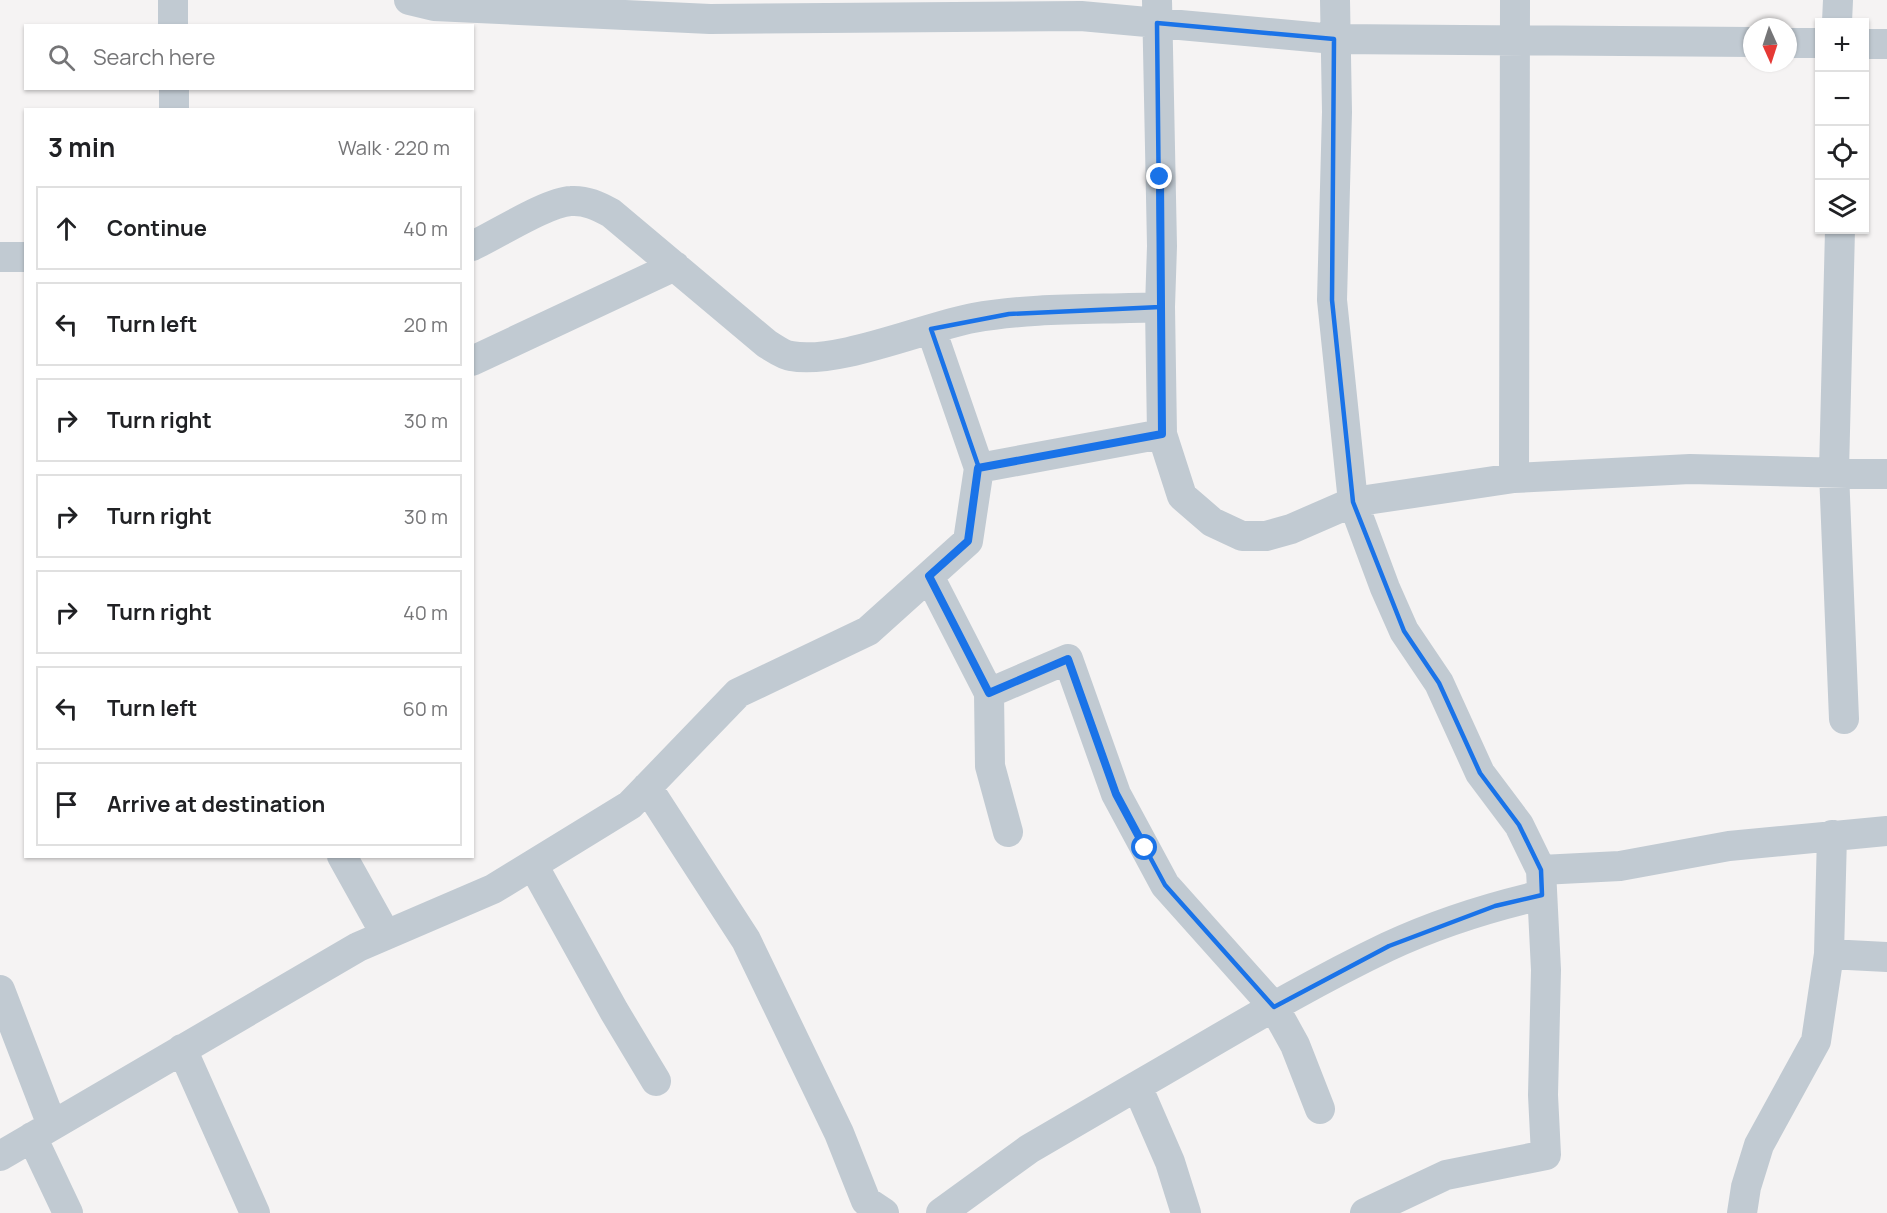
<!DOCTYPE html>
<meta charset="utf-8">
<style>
:root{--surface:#fff;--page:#f6f6f6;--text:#202124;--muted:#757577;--line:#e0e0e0}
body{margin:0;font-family:Manrope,sans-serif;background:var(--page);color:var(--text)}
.controls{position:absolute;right:18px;top:18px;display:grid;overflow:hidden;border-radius:0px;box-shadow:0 2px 4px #0004}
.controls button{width:54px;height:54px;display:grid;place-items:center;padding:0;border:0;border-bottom:2px solid var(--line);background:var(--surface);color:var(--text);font:30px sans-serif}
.compass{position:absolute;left:1743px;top:18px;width:54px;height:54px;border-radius:50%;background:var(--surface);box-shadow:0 2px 4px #0004;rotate:177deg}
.stop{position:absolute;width:18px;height:18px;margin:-14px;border:4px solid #1a73e8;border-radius:50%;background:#fff}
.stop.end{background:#1a73e8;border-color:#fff;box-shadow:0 2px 6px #0008}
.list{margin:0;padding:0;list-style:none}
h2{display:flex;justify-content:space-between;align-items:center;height:78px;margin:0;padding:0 24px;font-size:26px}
h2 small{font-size:20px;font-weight:400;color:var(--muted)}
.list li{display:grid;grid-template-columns:39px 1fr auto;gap:18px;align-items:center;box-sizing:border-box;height:84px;margin:0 12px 12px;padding:0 12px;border:2px solid var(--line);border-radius:0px}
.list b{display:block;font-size:22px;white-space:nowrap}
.list em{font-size:20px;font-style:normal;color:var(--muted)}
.icon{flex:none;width:33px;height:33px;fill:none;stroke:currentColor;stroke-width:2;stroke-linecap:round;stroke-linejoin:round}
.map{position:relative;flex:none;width:1887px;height:1213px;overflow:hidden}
.search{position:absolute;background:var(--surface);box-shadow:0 2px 4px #0004;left:24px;top:24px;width:450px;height:66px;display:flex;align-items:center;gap:15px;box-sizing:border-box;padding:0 21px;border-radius:0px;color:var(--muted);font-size:22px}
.panel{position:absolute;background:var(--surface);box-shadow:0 2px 4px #0004;left:24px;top:108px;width:450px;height:750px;border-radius:0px}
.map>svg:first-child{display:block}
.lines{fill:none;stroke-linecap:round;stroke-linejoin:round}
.minor{stroke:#c1cad2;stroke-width:30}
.route{stroke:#1a73e8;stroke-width:8}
.marked{fill:none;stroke:#1a73e8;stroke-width:4.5;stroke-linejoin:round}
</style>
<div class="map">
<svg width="1887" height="1213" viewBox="0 0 1887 1213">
<rect width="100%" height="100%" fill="#f5f3f3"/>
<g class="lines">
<!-- minor -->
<path class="minor" d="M173,0v26
M409,0l25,6 276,13 371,-3 253,23 418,3
M1157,0l5,246 -2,61 2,127 20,62 30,26 30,14h24l25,-7 62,-27 161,-24 176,-9 197,5
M1335,0l2,112 -5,188 21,202 32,86 19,43 35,52 41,90 39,52 22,45 5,100 -3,125 3,60 -100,20 -81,38
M1837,22l1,-22
M1788,43h32
M1864,44h23
M174,88v22
M1840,230l-6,242 10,247
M472,246c24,-11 75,-44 99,-45 15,-1 27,5 40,12l156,131c7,4 16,11 24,12 46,9 134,-29 182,-38 61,-11 125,-8 187,-11
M0,257h26
M472,361l203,-95
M979,468l183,-34
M1514,478l1,-478
M929,576l60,117 79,-34 48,135 49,91 109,122 21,38 25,64
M989,693l1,73 18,66
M647,787l99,153 93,193 27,68 18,12
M342,856l44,79
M533,865l81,146 42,70
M1541,870l79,-4 109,-20 158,-15
M1829,954l3,-119
M0,990l52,135
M182,1049l73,164
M1137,1086c82,-47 164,-98 250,-139 49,-23 103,-40 155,-52
M32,1137l36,76
M0,1156l358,-209 135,-58 137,-84 108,-112 130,-62 100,-90 11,-73 -48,-139
M941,1213l88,-64 108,-63 33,76 16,51
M1742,1213l4,-26 13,-42 57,-104 13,-87 58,3"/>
</g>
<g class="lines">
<!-- route -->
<path class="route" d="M1145,848l-29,-54 -48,-135 -79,34 -60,-117 39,-35 10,-73 184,-34 -2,-257"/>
</g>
<!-- marked area -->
<path class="marked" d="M1157,23l177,16 -2,261 21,202 51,129 35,52 41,90 39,52 22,45 1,25 -47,11 -106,40 -115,61 -109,-122 -49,-91 -48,-135 -79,34 -60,-117 39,-35 11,-73 -48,-139 78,-15 151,-7z"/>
</svg>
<div class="controls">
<button>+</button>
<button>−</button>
<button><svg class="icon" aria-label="locate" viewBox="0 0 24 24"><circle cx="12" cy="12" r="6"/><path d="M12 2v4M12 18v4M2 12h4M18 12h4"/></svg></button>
<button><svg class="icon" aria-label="layers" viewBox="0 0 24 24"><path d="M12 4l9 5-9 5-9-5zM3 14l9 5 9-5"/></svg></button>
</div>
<svg class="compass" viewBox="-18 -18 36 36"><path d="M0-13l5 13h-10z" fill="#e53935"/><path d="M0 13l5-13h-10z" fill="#757577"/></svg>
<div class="stop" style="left:1145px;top:848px"></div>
<div class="stop end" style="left:1160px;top:177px"></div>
<div class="search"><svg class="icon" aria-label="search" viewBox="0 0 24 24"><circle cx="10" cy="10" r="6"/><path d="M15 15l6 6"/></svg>Search here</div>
<section class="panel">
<h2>3 min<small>Walk · 220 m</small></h2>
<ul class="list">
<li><svg class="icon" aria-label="ahead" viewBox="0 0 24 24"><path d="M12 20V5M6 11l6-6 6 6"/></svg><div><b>Continue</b></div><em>40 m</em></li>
<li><svg class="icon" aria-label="left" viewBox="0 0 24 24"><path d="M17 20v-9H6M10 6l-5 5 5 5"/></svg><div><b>Turn left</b></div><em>20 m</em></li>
<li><svg class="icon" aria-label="right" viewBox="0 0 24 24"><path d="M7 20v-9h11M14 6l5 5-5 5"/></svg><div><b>Turn right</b></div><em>30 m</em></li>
<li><svg class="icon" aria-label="right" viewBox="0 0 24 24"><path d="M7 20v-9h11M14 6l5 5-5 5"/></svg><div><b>Turn right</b></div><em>30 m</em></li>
<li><svg class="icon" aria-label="right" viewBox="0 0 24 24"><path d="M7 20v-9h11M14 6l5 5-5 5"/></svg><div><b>Turn right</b></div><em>40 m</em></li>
<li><svg class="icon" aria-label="left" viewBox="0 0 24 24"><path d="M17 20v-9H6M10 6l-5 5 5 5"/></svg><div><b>Turn left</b></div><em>60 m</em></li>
<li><svg class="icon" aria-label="arrive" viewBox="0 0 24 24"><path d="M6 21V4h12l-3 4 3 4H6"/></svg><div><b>Arrive at destination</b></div></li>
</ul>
</section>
</div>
